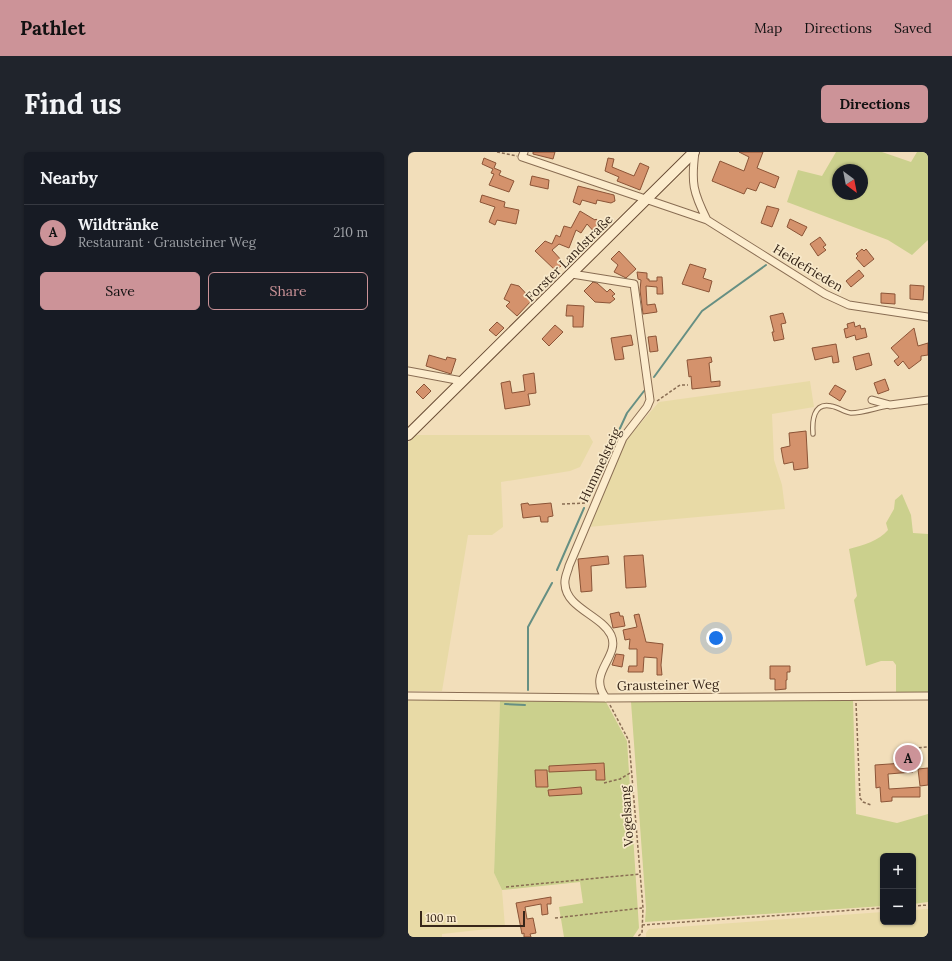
<!DOCTYPE html>
<meta charset="utf-8">
<style>
:root{--surface:#171b24;--page:#20242c;--text:#f1f3f6;--muted:#9ea1a6;--line:#363941;--accent:#cc9398}
body{margin:0;font-family:Lora,serif;background:var(--page);color:var(--text)}
.controls{position:absolute;right:12px;bottom:12px;display:grid;overflow:hidden;border-radius:6px;box-shadow:0 1px 3px #0004}
.controls button{width:36px;height:36px;display:grid;place-items:center;padding:0;border:0;border-bottom:1px solid var(--line);background:var(--surface);color:var(--text);font:20px sans-serif}
.compass{position:absolute;left:424px;top:12px;width:36px;height:36px;border-radius:50%;background:var(--surface);box-shadow:0 1px 3px #0004;rotate:148deg}
.scale{position:absolute;left:12px;bottom:10px;width:105px;box-sizing:border-box;padding-left:4px;border:2px solid #372619;border-top:0;font-size:11px;line-height:14px;white-space:nowrap;color:#372619;-webkit-text-stroke:3px #f8e9ca;paint-order:stroke}
.you{position:absolute;left:308px;top:486px;width:14px;height:14px;margin:-10px;border:3px solid #fff;border-radius:50%;background:#1a73e8;box-shadow:0 0 0 6px #1a73e833}
.badge{display:grid;place-items:center;width:26px;height:26px;border-radius:50%;background:var(--accent);color:#111;font-size:13px;font-weight:700}
.pin{position:absolute;translate:-50% -50%;border:2px solid #fff;box-shadow:0 1px 4px #0006}
.list{margin:0;padding:0;list-style:none}
h2{display:flex;justify-content:space-between;align-items:center;height:52px;margin:0;padding:0 16px;font-size:17px}
h2 small{font-size:13px;font-weight:400;color:var(--muted)}
.list li{display:grid;grid-template-columns:26px 1fr auto;gap:12px;align-items:center;box-sizing:border-box;height:56px;padding:0 16px;border-top:1px solid var(--line)}
.list b{display:block;font-size:15px;white-space:nowrap}
.list p{margin:0;font-size:13px;white-space:nowrap;color:var(--muted)}
.list em{font-size:13px;font-style:normal;color:var(--muted)}
.actions{display:flex;gap:8px;padding:12px 16px}
.actions a{flex:1;padding:9px 0;border:1px solid var(--accent);border-radius:6px;text-align:center;font-size:14px;color:var(--accent)}
.actions .main{background:var(--accent);color:#111}
.map{position:relative;flex:none;width:520px;height:785px;overflow:hidden;border-radius:6px}
header{display:flex;align-items:center;gap:24px;box-sizing:border-box;height:56px;padding:0 20px;background:var(--accent);color:#111}
header strong{font-size:19px}
nav{display:flex;gap:22px;margin-inline-start:auto;font-size:14px}
.intro{display:flex;align-items:center;justify-content:space-between;box-sizing:border-box;height:96px;padding:0 24px}
h1{margin:0;font-size:28px}
.button{padding:10px 18px;border-radius:6px;background:var(--accent);color:#111;font-size:14px;font-weight:700}
main{display:flex;gap:24px;padding:0 24px}
aside{flex:1;background:var(--surface);border-radius:6px;box-shadow:0 1px 3px #0004}
.map>svg:first-child{display:block}
.farmland{fill:#e8daa6}
.green{fill:#cbd08d;fill-rule:evenodd}
.lines{fill:none;stroke-linecap:round;stroke-linejoin:round}
.stream{stroke:#668f83;stroke-width:2}
.building{fill:#d4926c;stroke:#8b5437}
.lane-casing{stroke:#896d53;stroke-width:5.5}
.street-casing{stroke:#896d53;stroke-width:9}
.secondary-casing{stroke:#6b4e36;stroke-width:12}
.path{stroke:#896d53;stroke-width:1.5;stroke-dasharray:3 2;stroke-linecap:butt}
.lane{stroke:#fceccd;stroke-width:3.5}
.street{stroke:#fceccd;stroke-width:7}
.secondary{stroke:#fceccd;stroke-width:10}
.labels{text-anchor:middle;dominant-baseline:central;stroke-width:3.5;stroke-linejoin:round;paint-order:stroke}
.street-label{font-size:13px;fill:#372619;stroke:#f8e9ca}
</style>
<header>
<strong>Pathlet</strong>
<nav><a>Map</a><a>Directions</a><a>Saved</a></nav>
</header>
<div class="intro"><h1>Find us</h1><a class="button">Directions</a></div>
<main>
<aside>
<h2>Nearby<small></small></h2>
<ul class="list">
<li><span class="badge">A</span><div><b>Wildtränke</b><p>Restaurant · Grausteiner Weg</p></div><em>210 m</em></li>
</ul>
<div class="actions"><a class="main">Save</a><a>Share</a></div>
</aside>
<div class="map">
<svg width="520" height="785" viewBox="0 0 520 785">
<rect width="100%" height="100%" fill="#f2deba"/>
<!-- farmland -->
<path class="farmland" d="M402,229l4,26 -42,7 2,46 8,25 3,24 -197,18 37,-86 34,-39z
M8,283h173l4,7 -13,25 -10,4 -69,11 2,45 -11,8h-24l-26,156h-34v-248z
M0,548l92,1 -6,172 8,17 3,37 -63,7v3h-34z
M520,757v28h-282v-4l3,-4 234,-17v10h30v-12z"/>
<!-- green -->
<path class="green" d="M428,0h46l29,10 6,-10h11v88l-16,15 -24,-15 -101,-38 11,-32 24,6zM430,18h24v24h-24z
M494,342l9,21 2,18 15,1v158h-32v-27l-3,-4h-12l-15,5 -12,-66 3,-4 -8,-47c14,-4 30,-8 39,-19l-2,-7 8,-14 1,-9z
M445,547l3,115 41,9 31,-9v88l-15,2v-48h-30v50l-238,16 1,-14 -15,-206z
M92,549l106,1 21,39 12,187 -6,9h-69l-5,-30 24,-4 -3,-21 -78,8 -8,-17z"/>
<g class="lines">
<!-- stream -->
<path class="stream" d="M246,225l48,-66 64,-46
M180,346l39,-85 17,-22
M149,418l27,-62
M120,538v-63l24,-44
M97,552l20,1"/>
</g>
<!-- building -->
<path class="building" d="M125,0h22l-2,7 -20,-5z
M331,0h24l-6,16 22,9 -4,11 -15,-6 -4,9 -9,-3 -3,6 -32,-13 8,-20 24,10 5,-14z
M76,6l12,5 -2,5 7,3 -2,4 15,6 -5,11 -20,-7 5,-11 -3,-1 2,-4 -11,-5z
M200,6l6,1 -2,8 22,9 6,-13 9,4 -9,23 -23,-9 2,-4 -14,-6z
M124,24l17,4 -1,9 -18,-4z
M170,34l36,9 1,6 -4,2 -14,-3 -1,4 -14,-4 -2,5 -7,-3z
M74,43l23,7 -1,5 15,3 -3,14 -19,-4 -2,5 -6,-3 6,-15 -15,-5z
M359,54l12,3 -7,18 -11,-4z
M172,59l15,9 1,-1 9,8 -8,8 -10,-11 -6,9 -5,-3 -7,18 -10,-4 -7,6 12,13 -8,8 -21,-20 10,-10 7,3 4,-9 4,2 4,-11 7,2z
M382,67l17,8 -5,9 -15,-9z
M412,85l6,8 -3,2 3,3 -8,6 -8,-12z
M454,97l2,2 2,-2 8,10 -10,8 -8,-9 2,-2 -2,-2z
M211,99l17,18 -10,9 -12,-6 4,-7 -7,-6z
M282,112l16,5 -3,9 9,3 -3,11 -27,-8z
M451,118l5,6 -13,11 -5,-6z
M229,120l10,1v6h2v2h8v-4h5l1,17h-6v-7l-11,-1 1,19 8,-1 2,8 -14,2 -3,-24 1,-10 -3,-1z
M185,130l4,1 10,9 3,-3 5,5 -3,2 3,3 -5,4 -15,-1 -11,-11z
M103,132l8,2 13,14 -15,16 -11,-10 4,-4 -6,-3z
M502,133l14,1 -1,14 -13,-1z
M473,141l14,1v10l-14,-1z
M159,153l17,1 -1,21h-10v-11h-7z
M375,161l3,10 -5,1 3,15 -10,2 -2,-9h2l-4,-16z
M89,170l7,6 -8,8 -7,-6z
M446,170l1,5 5,-2 1,4 4,-1 2,9 -11,3 -1,-5 -9,3 -2,-9 4,-1 -1,-4z
M147,173l8,7 -14,14 -7,-7z
M506,176l4,18 10,-3v12l-7,1v4l-12,9 -6,-8 -5,5 -4,-5 5,-4 -8,-9z
M223,183l2,10 -11,2 2,12 -9,1 -4,-22z
M248,184l2,15 -8,1 -2,-15z
M428,192l3,18 -6,1 -1,-7 -17,4 -3,-12z
M461,201l3,12 -16,5 -3,-13z
M21,203l17,5 1,-3 9,2 -5,15 -25,-8z
M303,205l1,5 -3,1 2,19 9,-1v5l-28,3 -1,-13 -2,1 -2,-17z
M126,221l2,20 -8,1 2,11 -25,4 -4,-26 9,-2 2,12 13,-2 -2,-16z
M477,227l4,11 -11,4 -4,-11z
M16,232l7,7 -8,8 -7,-7z
M427,233l11,6 -6,10 -11,-7z
M398,279l2,37 -14,2 -1,-8 -9,2 -3,-16 9,-2 -1,-13z
M120,351l1,2 22,-2 2,13 -5,1v5h-7l-1,-6 -17,2 -2,-14z
M235,403l3,32 -20,1 -2,-32z
M200,404l1,8 -18,2 1,25 -11,1 -3,-33z
M211,460l1,4h3l2,10 -12,2 -3,-14z
M231,462l7,28 17,2 -2,21 1,10h-5v-17l-13,-1 -1,15h-15l1,-6h8v-17h-8l1,-10 -5,1 -2,-10 14,-3 -3,-12z
M208,502l8,1 -2,12 -10,-2z
M362,514h20v6h-3v8h-1v9l-11,1v-11h-5z
M504,600l1,20 -25,2 1,15 31,-2v10h-28v4l-11,1 -1,-15 -4,1 -1,-23 29,-2 -1,-10z
M196,611l1,17h-9v-10l-47,2v-6z
M520,616v17l-8,1 -2,-17z
M127,618h12l1,17h-12z
M173,635l1,7 -33,2 -1,-6z
M143,745v7h-4l1,10 -6,1 -1,-11 -16,3 2,12 6,-1 3,15 -6,1 1,3h-7v-4l-2,1 -6,-31z"/>
<g class="lines">
<defs>
<path id="lane" d="M405,282c-1,-12 0,-32 18,-28 7,1 13,6 20,7 12,0 25,-5 36,-7"/>
<path id="street" d="M116,0l-2,5 185,63 118,74 24,11 79,12
M287,0c-4,31 -2,40 12,68
M164,122l62,10 16,116 -3,7 -24,31 -54,128c-1,5 -5,12 -4,18 1,24 36,31 46,51 10,22 -25,38 -5,63
M0,219l54,10
M464,248l18,5 38,-5
M0,544l198,2 322,-2"/>
<path id="secondary" d="M0,283l286,-283"/>
</defs>
<!-- lane casing -->
<use href="#lane" class="lane-casing"/>
<!-- street casing -->
<use href="#street" class="street-casing"/>
<!-- secondary casing -->
<use href="#secondary" class="secondary-casing"/>
<!-- path -->
<path class="path" d="M89,0l20,4
M249,249l23,-16h8
M154,352l26,-1
M448,551l4,95 3,4 8,3
M202,553l19,36 14,167 -1,25 -5,4
M496,607h-4v-4l4,-6 24,-2
M196,631l16,-4 12,-7
M98,735l134,-13
M505,754l15,-1
M147,766l87,-10
M234,773l241,-17"/>
<!-- lane -->
<use href="#lane" class="lane"/>
<!-- street -->
<use href="#street" class="street"/>
<!-- secondary -->
<use href="#secondary" class="secondary"/>
</g>
<g class="labels">
<!-- street labels -->
<g class="street-label">
<text transform="translate(161 106) rotate(-45)">Forster Landstraße</text>
<text transform="translate(400 116) rotate(31)">Heidefrieden</text>
<text transform="translate(192 313) rotate(-65)">Hummelsteig</text>
<text transform="translate(260 533) rotate(-1)">Grausteiner Weg</text>
<text transform="translate(219 664) rotate(-94)">Vogelsang</text>
</g>
</g>
</svg>
<div class="controls">
<button>+</button>
<button>−</button>
</div>
<svg class="compass" viewBox="-18 -18 36 36"><path d="M0-13l5 13h-10z" fill="#e53935"/><path d="M0 13l5-13h-10z" fill="#9ea1a6"/></svg>
<div class="scale">100 m</div>
<div class="you"></div>
<div class="pin badge" style="left:500px;top:606px">A</div>
</div>
</main>
